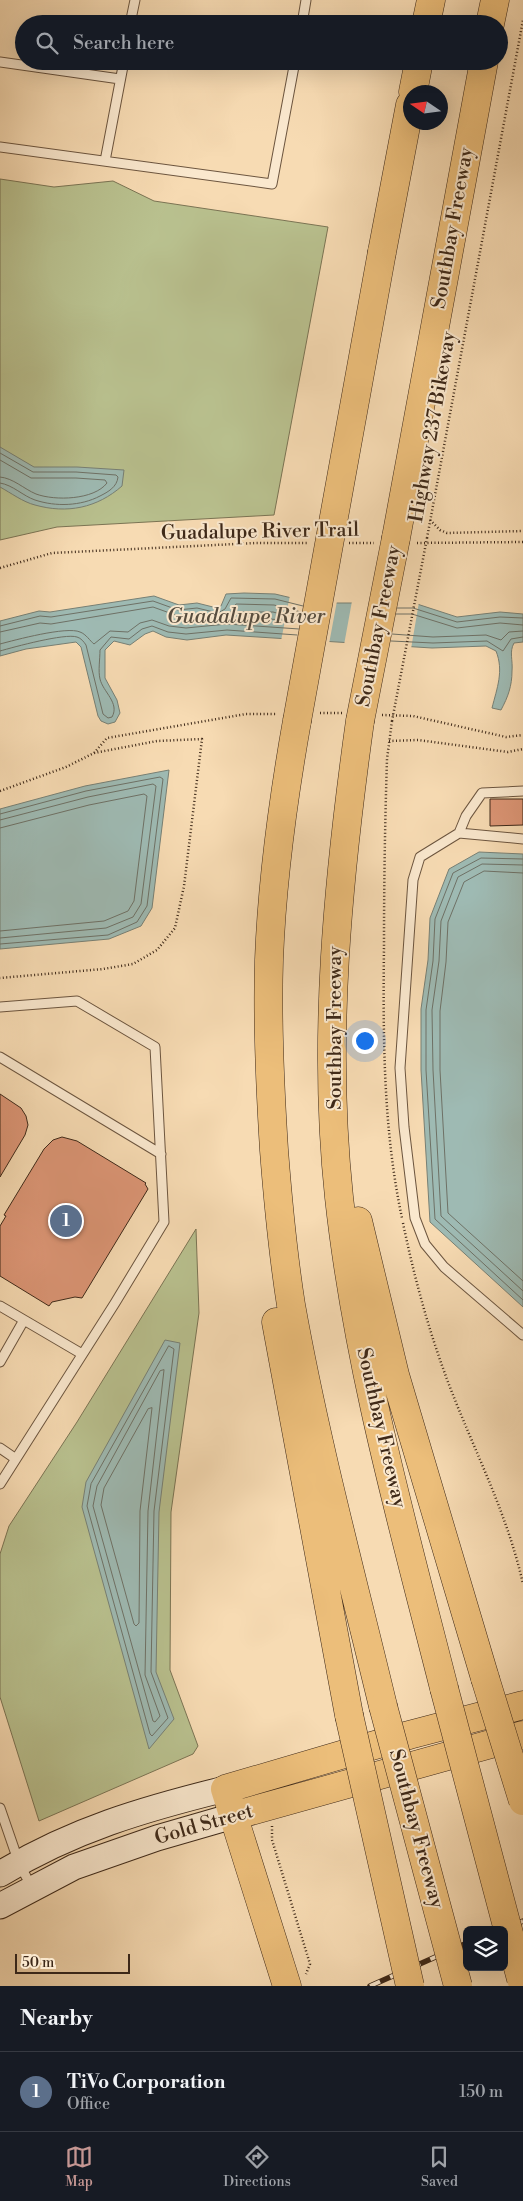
<!DOCTYPE html>
<style>
:root{--surface:#171b24;--page:#20242c;--text:#f1f3f6;--muted:#9ea1a6;--line:#363941;--accent:#c59692}
body{margin:0;font-family:"Libre Bodoni",serif;background:var(--page);color:var(--text)}
.controls{position:absolute;right:15px;bottom:15px;display:grid;overflow:hidden;border-radius:8px;box-shadow:0 5px 20px #0002}
.controls button{width:45px;height:45px;display:grid;place-items:center;padding:0;border:0;border-bottom:1px solid var(--line);background:var(--surface);color:var(--text);font:25px sans-serif}
.compass{position:absolute;left:403px;top:85px;width:45px;height:45px;border-radius:50%;background:var(--surface);box-shadow:0 5px 20px #0002;rotate:283deg}
.scale{position:absolute;left:15px;bottom:12px;width:115px;box-sizing:border-box;padding-left:5px;border:2px solid #3d2818;border-top:0;font-size:14px;line-height:18px;white-space:nowrap;color:#3d2818;-webkit-text-stroke:4px #fae8ce;paint-order:stroke}
.you{position:absolute;left:364px;top:1040px;width:18px;height:18px;margin:-12px;border:4px solid #fff;border-radius:50%;background:#1a73e8;box-shadow:0 0 0 8px #1a73e833}
.badge{display:grid;place-items:center;width:32px;height:32px;border-radius:50%;background:var(--accent);color:#fff;font-size:16px;font-weight:700}
.pin{position:absolute;translate:-50% -50%;border:2px solid #fff;box-shadow:0 1px 5px #0006}
.list{margin:0;padding:0;list-style:none}
h2{display:flex;justify-content:space-between;align-items:center;height:65px;margin:0;padding:0 20px;font-size:21px}
h2 small{font-size:16px;font-weight:400;color:var(--muted)}
.list li{display:grid;grid-template-columns:32px 1fr auto;gap:15px;align-items:center;box-sizing:border-box;height:80px;padding:0 20px;border-top:1px solid var(--line)}
.list b{display:block;font-size:19px;white-space:nowrap}
.list p{margin:0;font-size:16px;white-space:nowrap;color:var(--muted)}
.list em{font-size:16px;font-style:normal;color:var(--muted)}
.icon{flex:none;width:28px;height:28px;fill:none;stroke:currentColor;stroke-width:2;stroke-linecap:round;stroke-linejoin:round}
.map{position:relative;flex:none;width:523px;height:1986px;overflow:hidden}
.search{position:absolute;background:var(--surface);box-shadow:0 5px 20px #0002;left:15px;right:15px;top:15px;height:55px;display:flex;align-items:center;gap:12px;box-sizing:border-box;padding:0 18px;border-radius:28px;color:var(--muted);font-size:19px}
.sheet{height:145px;background:var(--surface)}
nav{display:flex;justify-content:space-around;align-items:center;box-sizing:border-box;height:70px;border-top:1px solid var(--line);background:var(--surface);font-size:14px;color:var(--muted)}
nav a{display:grid;justify-items:center;gap:2px}
nav .on{color:var(--accent)}
.map>svg:first-child{display:block}
.green{fill:#b9c18f;stroke:#7b7454}
.water{fill:#9ebab3;stroke:#778075}
.pier{fill:#f7dbb3}
.lines{fill:none;stroke-linecap:round;stroke-linejoin:round}
.shore{stroke:#6e7166;stroke-width:1}
.building{fill:#dc9575;stroke:#3d2818}
.service-casing{stroke:#6c553f;stroke-width:11}
.secondary-casing{stroke:#3d2818;stroke-width:27}
.primary-casing{stroke:#3d2818;stroke-width:29}
.motorway-casing{stroke:#3d2818;stroke-width:29}
.path{stroke:#3d2818;stroke-width:2.5;stroke-dasharray:1 2.5;stroke-linecap:butt}
.service{stroke:#fae8ce;stroke-width:9}
.secondary{stroke:#fae8ce;stroke-width:25}
.primary{stroke:#ecbe7a;stroke-width:28}
.motorway{stroke:#ecbe7a;stroke-width:28}
.rail-casing{stroke:#3d2818;stroke-width:5.5}
.rail{stroke:#fae8ce;stroke-width:4;stroke-dasharray:11;stroke-linecap:butt}
.motorway-bridge-casing{stroke:#3d2818;stroke-width:29;stroke-linecap:butt}
.path-bridge{stroke:#3d2818;stroke-width:2.5;stroke-dasharray:1 2.5;stroke-linecap:butt}
.motorway-bridge{stroke:#ecbe7a;stroke-width:28}
.labels{text-anchor:middle;dominant-baseline:central;stroke-width:4;stroke-linejoin:round;paint-order:stroke}
.street-label{font-size:20px;fill:#3d2818;stroke:#fae8ce}
.water-label{font-size:21px;font-style:italic;fill:#554c3f;stroke:#fae8ce}
</style>
<div class="map">
<svg width="523" height="1986" viewBox="0 0 523 1986">
<rect width="100%" height="100%" fill="#f7dbb3"/>
<filter id="stains"><feTurbulence type="fractalNoise" baseFrequency=".004" numOctaves="4"/><feColorMatrix values="0 0 0 0 .2 0 0 0 0 .09 0 0 0 0 .02 0 0 0 .5 -.17"/></filter>
<radialGradient id="worn" r=".72"><stop offset=".6" stop-color="#630" stop-opacity="0"/><stop offset="1" stop-color="#630" stop-opacity=".3"/></radialGradient>
<!-- green -->
<path class="green" d="M0,179l54,8 59,-6 41,20 174,26 -54,288 -217,12 -57,13z
M196,1229l3,84 -28,199 -1,158 28,76 -5,8 -154,67 -39,-124v-143l9,-28 68,-104z"/>
<!-- water -->
<path class="water" d="M0,447l34,20h43l47,3 -2,16c-25,22 -55,28 -87,19 -12,-3 -24,-12 -35,-18z
M244,593l31,1 38,9h101l43,14 43,-5 23,2v28l-9,1c-5,9 -1,17 -2,28 0,15 -4,26 -11,39l-9,-2c5,-20 12,-37 4,-57l-10,-5 -54,2 -206,-13 -39,5 -21,-3 -13,-6 -8,3 -15,11 -16,-4 -9,9v28l12,22 3,13 -5,9 -7,2 -7,-3 -3,-5 -17,-69 -5,-5 -50,7 -26,7v-35l39,-10 11,1 104,-16 25,9 18,-2 20,5 4,-2 5,-12z
M169,770l-17,138 -11,18 -32,13 -109,10v-140l85,-23z
M479,852l44,2v453l-93,-85 -9,-152v-61l7,-49 2,-42 19,-49z
M165,1340l15,3 -21,169 -3,160 18,47 -25,30 -67,-242 4,-25z"/>
<!-- pier -->
<path class="pier" d="M290,595l23,6h24l-8,43 -48,-3z
M352,601l67,1 -8,47 -67,-4z"/>
<g class="lines">
<!-- shore -->
<path class="shore" d="M0,453l33,19h43l40,3 2,2c-1,10 -10,15 -18,19 -19,10 -44,11 -65,4 -12,-4 -22,-15 -35,-17
M0,460l31,18h45l29,2 2,3c-13,17 -52,18 -71,11 -12,-5 -23,-16 -36,-17
M397,608h16l44,14 43,-5 23,1
M240,612h33l11,3 1,3 -2,2 -43,-3 -2,-2z
M396,614h16l45,14 43,-5 23,2
M0,626l40,-10 11,1 102,-16 25,9 19,-2 21,5 7,-4 6,-11 44,1 28,7
M0,632l40,-9 11,1 102,-17 25,9 19,-1 22,4 10,-5 7,-10 38,1 27,7
M392,634l41,3 53,-2 15,5 8,-8 14,-1
M391,641l42,2 54,-2 16,10 8,-12 12,-2
M0,644c15,-4 67,-18 80,-12 6,2 10,9 14,12l16,-13 18,1 12,-9 12,-3 17,6 17,2 41,-4 72,5
M0,651c14,-4 65,-18 77,-14 4,1 7,5 9,8l17,69 5,4 4,-1c8,-14 -9,-25 -12,-38 -2,-8 0,-20 0,-29l11,-13 18,2 13,-10 10,-3 16,6 18,2 41,-4 70,5
M0,814l86,-23 74,-14 3,2 -16,127 -10,16 -29,13 -108,9
M0,820l88,-23 65,-13 3,2 -15,118 -8,13 -27,11 -106,10
M0,828l89,-23 55,-11 3,2 -13,105 -6,10 -24,10 -104,10
M523,859l-42,-1 -28,15 -18,46 -2,42 -7,49v60l9,149 88,81
M523,865l-41,-1 -24,13 -17,44 -2,40 -7,49 1,60 8,146 82,75
M523,873l-39,-2 -20,11 -16,40 -2,40 -6,49v59l8,143 75,68
M169,1346l5,3 -20,162 -3,161 17,46 -16,18 -2,-2 -63,-228 4,-22z
M164,1370l-16,141 -3,164 15,41 -5,6 -2,-1 -60,-215 4,-20 63,-115z
M152,1408l-12,103 -1,112 -3,3 -2,-2 -33,-119 3,-17 44,-79z"/>
</g>
<!-- building -->
<path class="building" d="M490,799h33v26l-33,1z
M0,1094l21,14 5,8 2,9 -3,10 -25,42z
M62,1137l15,4 69,42 -1,1 3,5 -66,109 -7,-1 -23,5 -3,4 -49,-30v-50l6,-10 -2,-1 40,-66 9,-9z"/>
<g class="lines">
<defs>
<path id="service" d="M130,24l5,-24
M302,24l4,-24
M0,62l120,17
M0,147l272,37 23,-123
M105,161l19,-100
M523,791l-41,2 -16,23 -7,17 -39,24 -7,23 -13,188 4,59 11,91 10,26 19,23 79,68
M459,833l64,6
M0,1007l77,-6 78,46 9,175 -49,81 -115,181
M0,1057l161,97
M0,1306l82,48
M0,1362l24,-42
M0,1448l16,11
M0,1808l19,55 13,25"/>
<path id="secondary" d="M0,1874c72,-44 144,-65 225,-85
M0,1906l74,-39 83,-29 76,-22"/>
<path id="primary" d="M233,1816l290,-81
M287,1986l-62,-197 184,-54 114,-30"/>
<path id="motorway" d="M426,24l5,-24
M490,24l5,-24
M413,92l6,-31
M382,252l28,-147
M396,538l88,-477
M297,721c-14,79 -25,159 -28,239 -2,63 1,127 5,190 4,52 9,104 17,155 24,135 60,268 92,401
M360,721c-22,158 -38,317 -21,476 18,167 64,329 105,491
M358,1221l37,154 90,303
M276,1322l73,393"/>
</defs>
<!-- service casing -->
<use href="#service" class="service-casing"/>
<!-- secondary casing -->
<use href="#secondary" class="secondary-casing"/>
<!-- primary casing -->
<use href="#primary" class="primary-casing"/>
<!-- motorway casing -->
<use href="#motorway" class="motorway-casing"/>
<!-- path -->
<path class="path" d="M430,520l10,10 7,3 76,-2
M427,538l96,-518
M349,543h25
M417,543l106,-1
M0,568l52,-15 204,-10h53
M320,713h22
M382,715l31,1 93,21 17,-2
M392,721l-5,38c-2,62 -3,124 -3,186 -1,91 -1,184 18,273
M389,741l29,-1 90,12 15,-3
M94,753l13,-15 139,-24h31
M0,791l66,-24 28,-14 63,-12 45,-2 -18,147 -9,42 -18,22 -24,14 -30,5 -103,9
M403,1223c13,63 30,123 54,182 24,59 52,116 66,179
M272,1826v14l38,124 -4,10"/>
<!-- service -->
<use href="#service" class="service"/>
<!-- secondary -->
<use href="#secondary" class="secondary"/>
<!-- primary -->
<use href="#primary" class="primary"/>
<!-- motorway -->
<use href="#motorway" class="motorway"/>
<defs>
<path id="rail" d="M499,1930l24,-9
M370,1986l97,-43"/>
</defs>
<!-- rail casing -->
<use href="#rail" class="rail-casing"/>
<!-- rail -->
<use href="#rail" class="rail"/>
<defs>
<path id="motorway-bridge" d="M297,721l85,-469
M360,721l36,-183
M485,1678l38,123
M444,1688l77,291
M383,1706l75,280
M349,1715l61,271"/>
</defs>
<!-- motorway-bridge casing -->
<use href="#motorway-bridge" class="motorway-bridge-casing"/>
<!-- path-bridge -->
<path class="path-bridge" d="M392,721l35,-183"/>
<!-- motorway-bridge -->
<use href="#motorway-bridge" class="motorway-bridge"/>
</g>
<g class="labels">
<!-- street labels -->
<g class="street-label">
<text transform="translate(453 228) rotate(-80)">Southbay Freeway</text>
<text transform="translate(433 427) rotate(-80)">Highway 237 Bikeway</text>
<text transform="translate(260 532) rotate(-1)">Guadalupe River Trail</text>
<text transform="translate(379 626) rotate(-79)">Southbay Freeway</text>
<text transform="translate(335 1028) rotate(-90)">Southbay Freeway</text>
<text transform="translate(381 1428) rotate(77)">Southbay Freeway</text>
<text transform="translate(204 1825) rotate(-16)">Gold Street</text>
<text transform="translate(416 1829) rotate(75)">Southbay Freeway</text>
</g>
<!-- water labels -->
<g class="water-label">
<text x="246" y="617">Guadalupe River</text>
</g>
</g>
<rect width="100%" height="100%" filter="url(#stains)"/>
<rect width="100%" height="100%" fill="url(#worn)"/>
</svg>
<div class="controls">
<button><svg class="icon" aria-label="layers" viewBox="0 0 24 24"><path d="M12 4l9 5-9 5-9-5zM3 14l9 5 9-5"/></svg></button>
</div>
<svg class="compass" viewBox="-18 -18 36 36"><path d="M0-13l5 13h-10z" fill="#e53935"/><path d="M0 13l5-13h-10z" fill="#9ea1a6"/></svg>
<div class="scale">50 m</div>
<div class="you"></div>
<div class="pin badge" style="left:66px;top:1221px;background:#5c6f8a">1</div>
<div class="search"><svg class="icon" aria-label="search" viewBox="0 0 24 24"><circle cx="10" cy="10" r="6"/><path d="M15 15l6 6"/></svg>Search here</div>
</div>
<section class="sheet">
<h2>Nearby<small></small></h2>
<ul class="list">
<li><span class="badge" style="background:#5c6f8a">1</span><div><b>TiVo Corporation</b><p>Office</p></div><em>150 m</em></li>
</ul>
</section>
<nav>
<a class="on"><svg class="icon" aria-label="map" viewBox="0 0 24 24"><path d="M3 6l6-2 6 2 6-2v14l-6 2-6-2-6 2zM9 4v14M15 6v14"/></svg>Map</a>
<a><svg class="icon" aria-label="directions" viewBox="0 0 24 24"><path d="M12 3l9 9-9 9-9-9zM9 14v-3h6M13 9l2 2-2 2"/></svg>Directions</a>
<a><svg class="icon" aria-label="saved" viewBox="0 0 24 24"><path d="M7 4h10v16l-5-4-5 4z"/></svg>Saved</a>
</nav>
